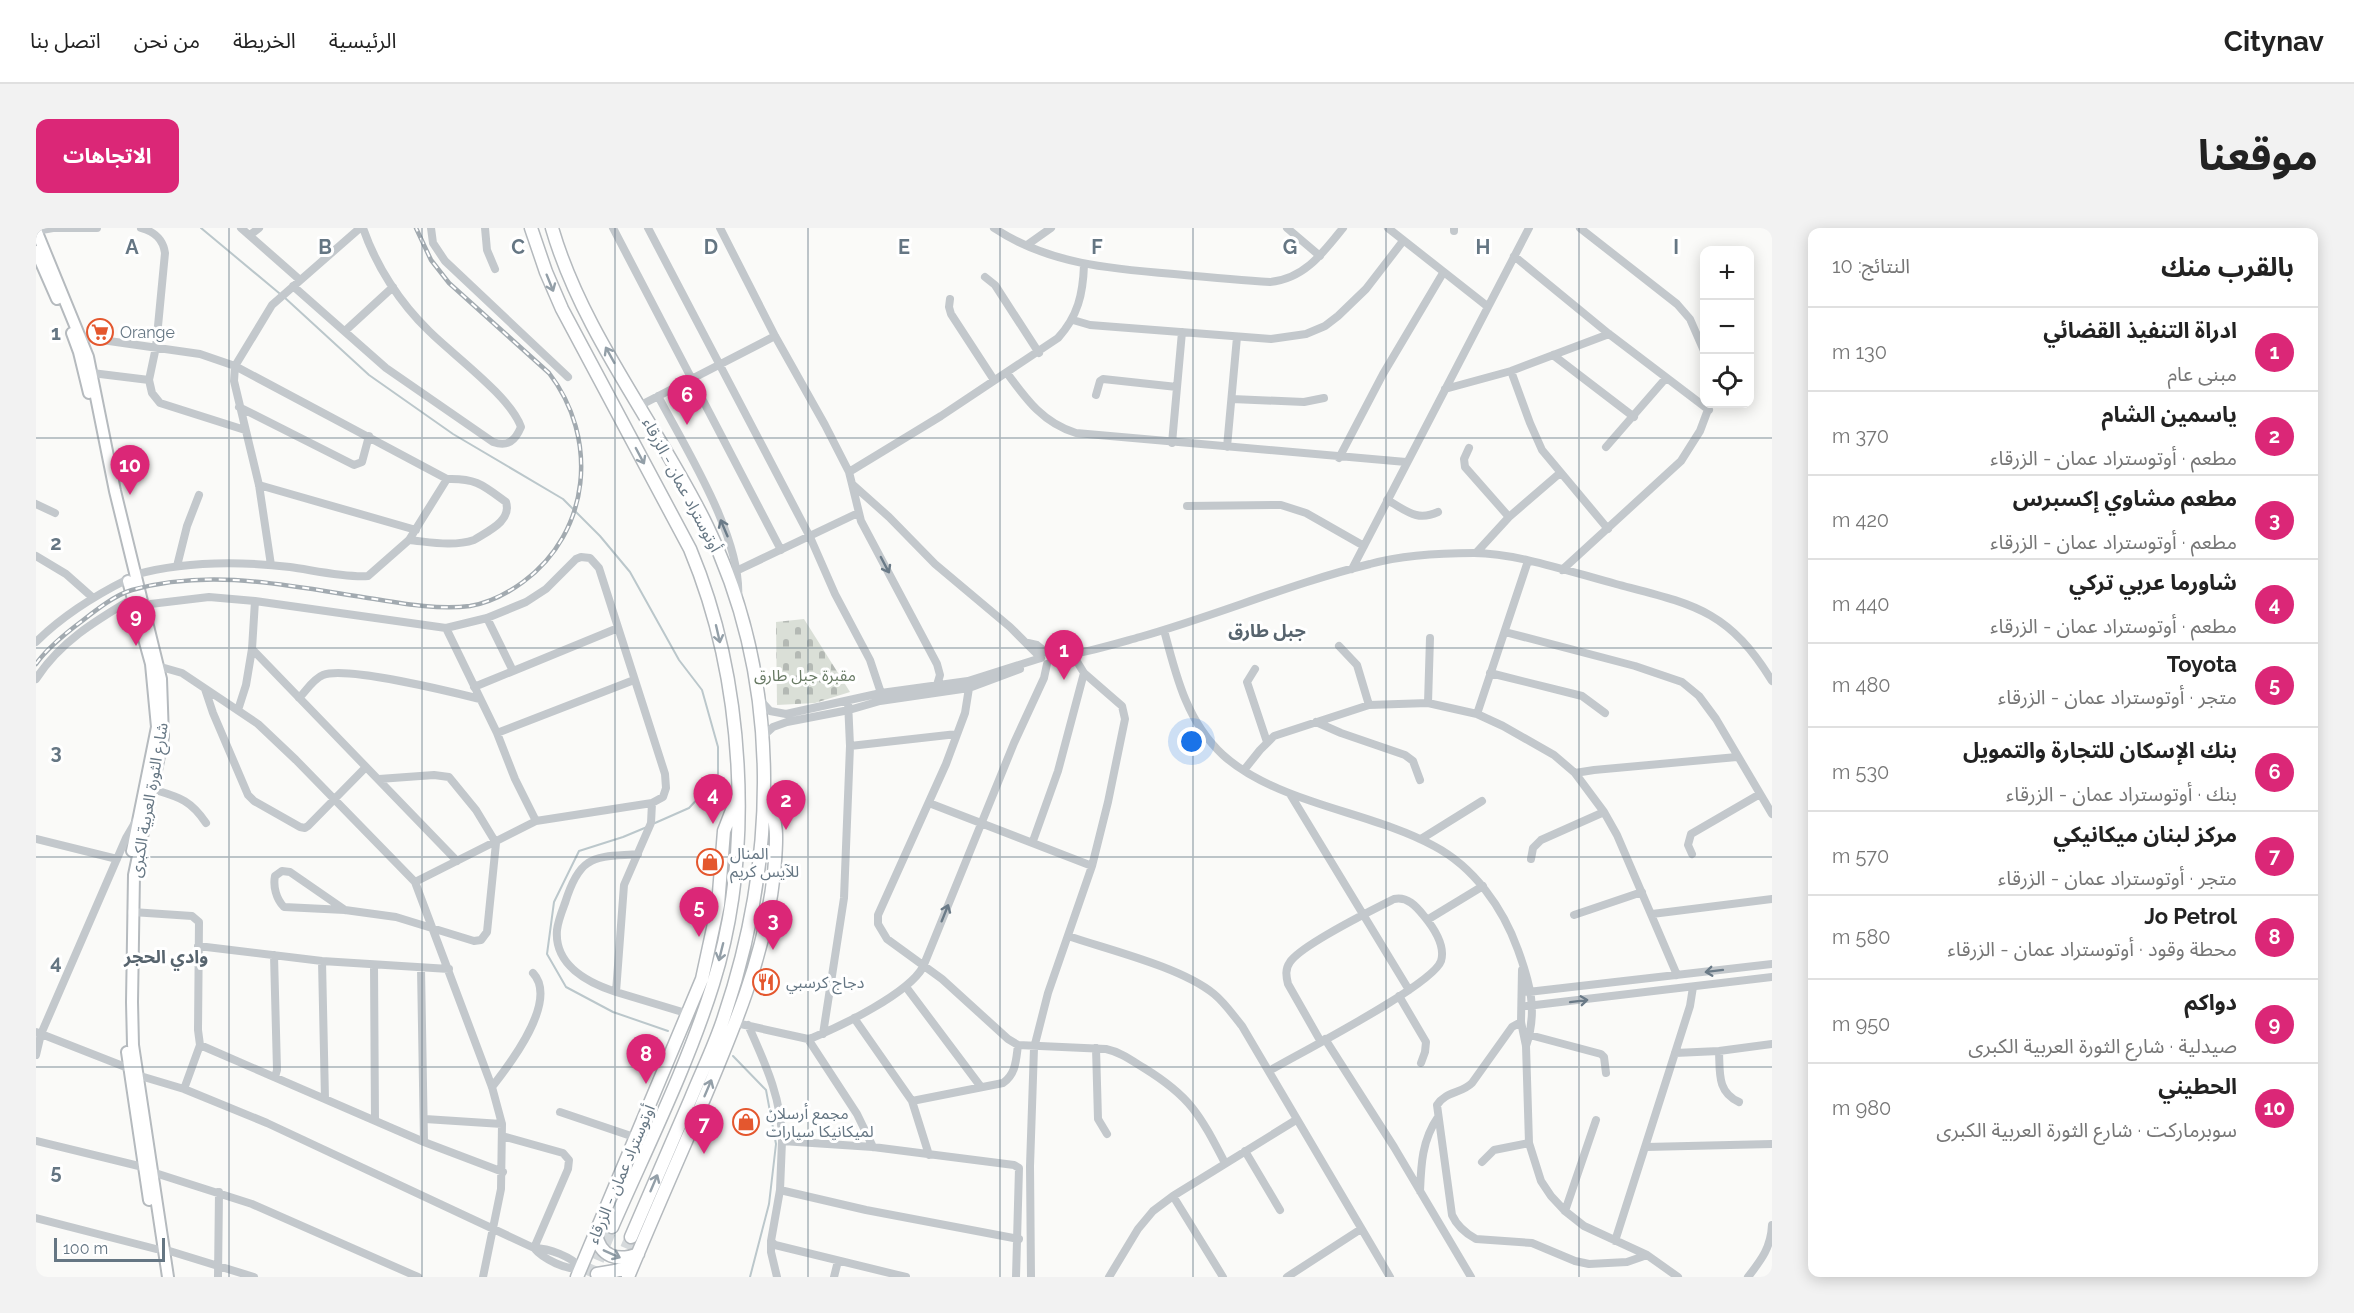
<!DOCTYPE html>
<html lang="ar">
<meta charset="utf-8">
<style>
:root{--surface:#fff;--page:#f2f2f2;--text:#222;--muted:#767676;--line:#e0e0e0;--accent:#db2777}
body{margin:0;font-family:Raleway,"Noto Sans Arabic",sans-serif;background:var(--page);color:var(--text);direction:rtl}
.controls{position:absolute;right:18px;top:18px;display:grid;overflow:hidden;border-radius:12px;box-shadow:0 3px 15px #0003}
.controls button{width:54px;height:54px;display:grid;place-items:center;padding:0;border:0;border-bottom:2px solid var(--line);background:var(--surface);color:var(--text);font:30px sans-serif}
.scale{position:absolute;left:18px;bottom:15px;width:111px;box-sizing:border-box;padding-left:6px;border:3px solid #657683;border-top:0;font-size:16px;line-height:21px;white-space:nowrap;color:#657683;-webkit-text-stroke:4px #fff;paint-order:stroke}
.you{position:absolute;left:1156px;top:514px;width:21px;height:21px;margin:-15px;border:4px solid #fff;border-radius:50%;background:#1a73e8;box-shadow:0 0 0 9px #1a73e833}
.badge{display:grid;place-items:center;width:39px;height:39px;border-radius:50%;background:var(--accent);color:#fff;font-size:20px;font-weight:700}
.pin{position:absolute;translate:-50% -50px;filter:drop-shadow(0 2px 3px #0008)}
.pin::after{content:'';position:absolute;top:32px;width:21px;height:18px;background:inherit;clip-path:polygon(0 0,100% 0,50% 100%)}
.list{margin:0;padding:0;list-style:none}
h2{display:flex;justify-content:space-between;align-items:center;height:78px;margin:0;padding:0 24px;font-size:26px}
h2 small{font-size:20px;font-weight:400;color:var(--muted)}
.list li{display:grid;grid-template-columns:39px 1fr auto;gap:18px;align-items:center;box-sizing:border-box;height:84px;padding:0 24px;border-top:2px solid var(--line)}
.list b{display:block;font-size:22px;white-space:nowrap}
.list p{margin:0;font-size:20px;white-space:nowrap;color:var(--muted)}
.list em{font-size:20px;font-style:normal;color:var(--muted)}
.icon{flex:none;width:33px;height:33px;fill:none;stroke:currentColor;stroke-width:2;stroke-linecap:round;stroke-linejoin:round}
.map{position:relative;flex:none;width:1736px;height:1049px;overflow:hidden;direction:ltr;border-radius:12px}
header{display:flex;align-items:center;gap:36px;box-sizing:border-box;height:84px;padding:0 30px;background:var(--surface);border-bottom:2px solid var(--line)}
header strong{font-size:28px}
nav{display:flex;gap:33px;margin-inline-start:auto;font-size:21px}
.intro{display:flex;align-items:center;justify-content:space-between;box-sizing:border-box;height:144px;padding:0 36px}
h1{margin:0;font-size:42px}
.button{padding:15px 27px;border-radius:12px;background:var(--accent);color:#fff;font-size:21px;font-weight:700}
main{display:flex;gap:36px;padding:0 36px}
aside{flex:1;background:var(--surface);border-radius:12px;box-shadow:0 3px 15px #0003}
.map>svg:first-child{display:block}
.cemetery{fill:url(#cemetery-stones)}
.lines{fill:none;stroke-linecap:round;stroke-linejoin:round}
.stream{stroke:#bbc7cb;stroke-width:2}
.highway-tunnel{stroke:#d5d9db;stroke-width:12;stroke-dasharray:12 6;stroke-linecap:butt}
.major-casing{stroke:#b5babe;stroke-width:14}
.highway-casing{stroke:#b4b9bd;stroke-width:15}
.minor{stroke:#c3c8cc;stroke-width:8}
.major{stroke:#fff;stroke-width:10}
.highway{stroke:#fff;stroke-width:12}
.rail-casing{stroke:#a2aab0;stroke-width:4.5}
.rail{stroke:#fff;stroke-width:2;stroke-dasharray:7;stroke-linecap:butt}
.oneway{stroke:#939fa8}
.oneway2{stroke:#6a7a87}
.grid{fill:none;stroke:#657683;stroke-width:1.5;stroke-opacity:0.55}
.labels{text-anchor:middle;dominant-baseline:central;stroke-width:6;stroke-linejoin:round;paint-order:stroke}
.poi-label{font-size:16px;fill:#657683;stroke:#fff;text-anchor:start}
.street-label{font-size:16px;fill:#657683;stroke:#fff}
.park-label{font-size:16px;fill:#687a64;stroke:#fff}
.neighbourhood-label{font-size:18px;font-weight:bold;fill:#57646e;stroke:#fff}
.grid-label{font-size:20px;text-anchor:middle;font-weight:bold;fill:#657683;stroke:#fff;stroke-width:6;stroke-linejoin:round;paint-order:stroke}
</style>
<header>
<strong>Citynav</strong>
<nav><a>الرئيسية</a><a>الخريطة</a><a>من نحن</a><a>اتصل بنا</a></nav>
</header>
<div class="intro"><h1>موقعنا</h1><a class="button">الاتجاهات</a></div>
<main>
<aside>
<h2>بالقرب منك<small>النتائج: 10</small></h2>
<ul class="list">
<li><span class="badge">1</span><div><b>ادراة التنفيذ القضائي</b><p>مبنى عام</p></div><em>130 m</em></li>
<li><span class="badge">2</span><div><b>ياسمين الشام</b><p>مطعم · أوتوستراد عمان - الزرقاء</p></div><em>370 m</em></li>
<li><span class="badge">3</span><div><b>مطعم مشاوي إكسبرس</b><p>مطعم · أوتوستراد عمان - الزرقاء</p></div><em>420 m</em></li>
<li><span class="badge">4</span><div><b>شاورما عربي تركي</b><p>مطعم · أوتوستراد عمان - الزرقاء</p></div><em>440 m</em></li>
<li><span class="badge">5</span><div><b>Toyota</b><p>متجر · أوتوستراد عمان - الزرقاء</p></div><em>480 m</em></li>
<li><span class="badge">6</span><div><b>بنك الإسكان للتجارة والتمويل</b><p>بنك · أوتوستراد عمان - الزرقاء</p></div><em>530 m</em></li>
<li><span class="badge">7</span><div><b>مركز لبنان ميكانيكي</b><p>متجر · أوتوستراد عمان - الزرقاء</p></div><em>570 m</em></li>
<li><span class="badge">8</span><div><b>Jo Petrol</b><p>محطة وقود · أوتوستراد عمان - الزرقاء</p></div><em>580 m</em></li>
<li><span class="badge">9</span><div><b>دواكم</b><p>صيدلية · شارع الثورة العربية الكبرى</p></div><em>950 m</em></li>
<li><span class="badge">10</span><div><b>الحطيني</b><p>سوبرماركت · شارع الثورة العربية الكبرى</p></div><em>980 m</em></li>
</ul>
</aside>
<div class="map">
<svg width="1736" height="1049" viewBox="0 0 1736 1049">
<defs>
<pattern id="cemetery-stones" width="16" height="16" patternUnits="userSpaceOnUse" patternTransform="scale(1.5)"><rect width="16" height="16" fill="#dadfd7"/><path d="M2 7V4a2 2 0 0 1 4 0v3zM10 15v-3a2 2 0 0 1 4 0v3z" fill="#b4b9b4"/></pattern>
</defs>
<rect width="100%" height="100%" fill="#fafaf8"/>
<!-- cemetery -->
<path class="cemetery" d="M768,391l46,73 -35,11 -38,2 -1,-83z"/>
<g class="lines">
<!-- stream -->
<path class="stream" d="M165,0l78,65
M248,69l85,78 84,59 110,65 37,37 30,36 49,88 23,30 16,57v30l-29,31 -34,15
M611,599l-24,10 -44,14 -25,51 -7,52 19,33 47,25 55,19
M697,828l33,34 10,54 -7,60 -19,73"/>
<!-- highway-tunnel -->
<path class="highway-tunnel" d="M583,1037l12,-28
M555,1049l21,-50"/>
<defs>
<path id="major" d="M0,2l52,127 27,134 46,188 2,58 -29,138 -2,127 1,43 35,232
M0,23l21,48
M36,105l7,19 10,41
M92,353l23,83 6,63 -25,124
M91,824l22,148"/>
<path id="highway" d="M495,0l15,44 16,37 128,240c54,129 65,300 23,435 -26,83 -66,163 -101,243
M516,0c31,107 107,199 155,298 75,154 71,331 17,491 -9,28 -22,54 -33,81 -20,46 -40,93 -60,139
M560,1006c4,23 22,28 42,20
M561,1046l18,-3 17,-5
M541,1049l125,-298 16,-74 6,-74 12,-31
M592,1049c19,-46 39,-92 59,-138 36,-86 77,-172 87,-266 2,-26 6,-52 -8,-75"/>
</defs>
<!-- major casing -->
<use href="#major" class="major-casing"/>
<!-- highway casing -->
<use href="#highway" class="highway-casing"/>
<!-- minor -->
<path class="minor" d="M19,0h42
M105,0c14,4 22,11 24,25l-9,94 -7,33 3,13 8,10 85,27
M205,0l59,52
M395,0l2,15 12,18 123,116
M449,0l2,22 8,19
M577,0l168,322
M612,0l162,309 25,57 35,66 11,33
M684,0l55,108 50,89 24,47 3,12 37,33 46,47 75,63 31,31
M958,0c54,36 117,41 180,46 32,3 64,6 96,8 34,-3 53,-29 73,-54
M1251,0l33,28
M1352,0l99,78
M1544,0l97,76 13,15 14,32
M0,3l17,-3
M1418,3v-3
M214,7l9,-7
M991,17l24,-17
M1478,28l95,78 100,76
M949,49l10,8 44,68
M257,58l93,82 107,74c15,5 22,-1 28,-15 -10,-30 -68,-72 -92,-96 -29,-28 -53,-65 -66,-103
M914,71l-1,8 2,7 43,66
M1037,92l17,5 181,14 35,-5 19,-8 13,-10 28,-27 37,-48
M309,103l48,-44
M45,109l119,17 35,12 212,113 -38,61 -41,36c-21,2 -56,-6 -78,-9 -52,-6 -106,-6 -156,8
M1517,127l81,62
M1475,143l19,52 12,27 66,79
M56,145l57,7
M971,145c19,26 36,50 69,60l330,29
M1409,161l66,-18 98,-37
M1060,167l4,-14 3,-2 74,8
M622,168c28,53 85,143 80,203
M1196,171l72,3 20,-4
M603,178l136,-70
M203,179l115,58 8,-3 7,-26
M1136,215l10,-111
M1191,219l10,-110
M1570,219l60,-69
M1433,220l-5,11 1,8 44,50
M1303,230l44,-84 60,-101
M813,244l92,-56 117,-78c20,-22 25,-44 26,-73
M816,256l9,37 76,143 3,11 -3,10
M223,257l157,45
M1351,272c19,10 29,22 51,12
M0,276l19,9
M1151,278l94,-1 25,8 58,33
M373,312c21,2 44,7 65,0 14,-9 38,-19 32,-38 -23,-17 -30,-24 -59,-23
M1440,325l33,-36 51,-44
M0,328l30,18 26,23
M235,337l-12,-80 -25,-104 1,-15 37,-61 88,-77
M141,338l10,-40 12,-31
M1316,341l177,-341
M1526,342l119,-109 19,-30 9,-24
M698,344l124,-59
M219,373l-3,48 205,212
M106,377l67,-8 46,4 191,27 41,-10 39,-16 20,-13 30,-30 5,-2 9,1 9,10 66,206 1,14 -3,9 -11,6 -116,18 -121,61
M451,390l26,53
M410,400l51,105 18,46 21,42
M1128,402c12,46 23,92 59,125 24,22 58,36 88,46 40,14 87,25 123,45 40,21 69,62 84,104 12,33 20,61 8,96
M1469,404l130,34 47,16 17,14 17,23 56,95
M0,414c27,-27 58,-46 92,-63
M992,415l9,2 10,8
M1303,418l18,19 12,40
M1016,429c30,-3 59,-12 88,-20 78,-22 152,-54 230,-73 33,-9 70,-11 104,-11 43,0 100,20 142,31 76,20 112,25 156,97
M118,437l28,8 76,51 38,36 119,122 77,205 10,37 -1,65 -18,88
M1219,441l-8,13 20,60
M1454,445l92,23 23,17
M0,451c24,-37 59,-58 96,-80
M438,459l144,-59
M933,460l-4,25 -19,51 -68,151v9l9,15 55,40 66,60 10,6 88,4c14,3 25,11 38,19 47,29 56,47 81,95
M169,461l8,24 35,82 6,6 46,26 5,1 3,-2 58,-59
M263,470c7,-7 14,-19 24,-23 23,-9 129,17 157,24
M724,472l10,11 16,3 95,-21 87,-12 73,-23
M1392,475l2,-65
M202,482l8,-25 6,-36
M1441,486l51,-153
M1280,494l25,11 64,22 8,6 7,19
M461,505l137,-53
M726,509l11,-10 14,-5 62,-12 31,-9 89,-13 51,-19
M814,518l107,-12
M1208,542l16,-20 14,-14 95,-31 59,-2 49,11 26,12 51,29 21,18 29,39 13,23 60,140
M1539,545l19,-3 143,-13
M116,561c26,8 38,10 54,34
M1254,566l119,196
M616,575l-1,20 -27,62 -8,107 73,22
M893,575l163,63
M0,611l81,20
M1385,611l61,-38
M997,613l25,-70 26,-98
M1656,626l-4,-9 3,-11 69,-40
M1495,631l2,-11 8,-8 63,-28
M309,682l-55,-38 -8,-1 -7,5c-2,10 1,23 9,31l61,3 51,7 78,24 7,-1 6,-8 9,-89 -20,-33 -27,-33 -15,-2 -55,4
M96,684l60,4 7,6 -1,108 2,15 -16,44
M1616,686l120,-15
M1538,687l68,-23
M1391,692l56,-34
M1032,708c41,14 113,31 146,58 11,9 19,21 28,32l148,251
M162,718l124,15 127,8
M238,727l3,115 -2,7
M286,733l3,138
M338,737l1,155
M385,740l3,174
M1486,742l-1,52 5,24 3,97 12,38 10,15 14,15 19,15 63,29 31,22
M870,759l75,100
M580,764c-28,-9 -62,-27 -59,-62 1,-9 5,-19 8,-27 4,-13 12,-33 23,-40 12,-9 36,-7 50,-9
M1492,764l244,-28
M1363,768l27,46 -1,10 -4,11
M1491,778l245,-29
M818,790l58,83 17,54
M1485,794l-9,5 -40,56c-11,11 -26,8 -35,22l15,110c5,11 13,18 24,24l56,4 43,18 14,3 38,-2 20,-7
M700,795l72,16 4,-1c29,-12 96,-44 111,-71l91,-224 30,-65 3,-14
M712,797c17,38 34,74 34,116l91,6 141,18 5,3 -3,109
M0,804l92,36
M787,806l21,-136 6,-152 -2,-45
M1490,806l75,20 3,3 2,16
M772,811l49,75 16,33
M1289,811l69,108 77,130
M164,817l224,97 79,30
M1060,820l2,71 9,15
M1683,823c1,22 -2,41 20,51
M1639,825l44,-2 53,-7
M0,827l5,-21 85,-196 10,-17
M1233,843c29,-17 164,-86 172,-110 5,-16 -8,-34 -17,-45 -8,-10 -17,-20 -30,-17 -22,11 -93,46 -104,63 -5,7 -4,14 -2,22l33,58
M101,847l47,14 83,34 267,125c15,0 38,9 47,20
M456,859c18,-23 67,-86 41,-114
M876,873l91,-18c13,-9 13,-23 15,-38
M524,884l77,26
M389,891l77,5
M466,908l61,17 6,7 -1,9 -34,79
M0,913l107,26
M746,913l-2,49 -9,51 4,4 131,32
M1610,919l126,-3
M1209,923l35,59
M1446,934l12,-12 35,-7
M116,944l100,32 166,73
M744,962l86,20 153,29
M1384,963c1,-26 2,-51 18,-74
M1137,968l50,81
M1529,983l31,-91
M0,990l120,31
M735,1013v11l6,25
M1579,1013l75,-235 3,-19
M498,1020c9,11 33,23 47,20
M127,1021l91,28
M182,1049l1,-85
M798,1049l4,-16
M995,1049l-1,-111 4,-118 14,-55 44,-127 16,-64 17,-83 -3,-13 -38,-33 -11,-18
M1073,1049l29,-48 15,-18 20,-15 123,-76
M1251,1049l74,-48
M1712,1049c14,-18 23,-30 24,-52"/>
<!-- major -->
<use href="#major" class="major"/>
<!-- highway -->
<use href="#highway" class="highway"/>
<defs>
<path id="rail" d="M0,436c12,-17 30,-31 46,-43 14,-11 33,-26 50,-31 81,-23 162,-3 243,9 30,5 64,11 95,7 18,-3 38,-13 53,-24 68,-50 76,-144 26,-209l-100,-90 -18,-23 -15,-32"/>
</defs>
<!-- rail casing -->
<use href="#rail" class="rail-casing"/>
<!-- rail -->
<use href="#rail" class="rail"/>
</g>
<!-- one-way arrows -->
<defs><path id="oneway-shaft" d="M-6 0H5M1.5-3L5.5 0L1.5 3" fill="none" stroke-width="1.6" stroke-linecap="round" stroke-linejoin="round" transform="scale(1.5)"/></defs>
<g class="oneway">
<use href="#oneway-shaft" transform="translate(514 55) rotate(68)"/>
<use href="#oneway-shaft" transform="translate(574 127) rotate(-119)"/>
<use href="#oneway-shaft" transform="translate(604 228) rotate(62)"/>
<use href="#oneway-shaft" transform="translate(682 406) rotate(77)"/>
<use href="#oneway-shaft" transform="translate(685 724) rotate(104)"/>
<use href="#oneway-shaft" transform="translate(672 860) rotate(-67)"/>
<use href="#oneway-shaft" transform="translate(618 955) rotate(-67)"/>
<use href="#oneway-shaft" transform="translate(576 1026) rotate(24)"/>
</g>
<g class="oneway2">
<use href="#oneway-shaft" transform="translate(688 300) rotate(-113)"/>
<use href="#oneway-shaft" transform="translate(849 337) rotate(62)"/>
<use href="#oneway-shaft" transform="translate(909 685) rotate(-68)"/>
<use href="#oneway-shaft" transform="translate(1678 743) rotate(173)"/>
<use href="#oneway-shaft" transform="translate(1543 773) rotate(-7)"/>
</g>
<!-- grid -->
<path class="grid" d="M193,0v1049M386,0v1049M579,0v1049M772,0v1049M964,0v1049M1157,0v1049M1350,0v1049M1543,0v1049M0,210h1736M0,420h1736M0,629h1736M0,839h1736"/>
<!-- icons -->
<defs>
<symbol id="supermarket-ring" viewBox="-11 -11 22 22"><circle r="9.5" fill="#fff" stroke="#e4572e" stroke-width="1.5"/><path d="M-6-5.5h2.5l.6 2H6L4.5 2H-2.5L-4.4-4H-6ZM-1.5 3.2a1.3 1.3 0 1 0 .1 0ZM3 3.2a1.3 1.3 0 1 0 .1 0Z" fill="#e4572e"/></symbol>
<symbol id="shop-ring" viewBox="-11 -11 22 22"><circle r="9.5" fill="#fff" stroke="#e4572e" stroke-width="1.5"/><path d="M-5-2.5h2.3a2.7 3.5 0 0 1 5.4 0H5L5.5 6h-11ZM-1.5-2.5h3a1.5 2.3 0 0 0-3 0Z" fill="#e4572e"/></symbol>
<symbol id="restaurant-ring" viewBox="-11 -11 22 22"><circle r="9.5" fill="#fff" stroke="#e4572e" stroke-width="1.5"/><path d="M-5-6h1v4h1v-4h1v4h1v-4h1v5L-1.5 .5V6h-2V.5L-5-1ZM5-6V6H3V1.5H1.5Q1.5-4 5-6Z" fill="#e4572e"/></symbol>
</defs>
<g fill-rule="evenodd">
<use href="#supermarket-ring" x="49" y="89" width="30" height="30"/>
<use href="#shop-ring" x="659" y="619" width="30" height="30"/>
<use href="#restaurant-ring" x="715" y="739" width="30" height="30"/>
<use href="#shop-ring" x="695" y="879" width="30" height="30"/>
</g>
<g class="labels">
<!-- poi labels -->
<g class="poi-label">
<text x="84" y="104">Orange</text>
<text x="694" y="625">المنال<tspan x="694" dy="18">للآيس كريم</tspan></text>
<text x="750" y="754">دجاج كرسبي</text>
<text x="730" y="885">مجمع أرسلان<tspan x="730" dy="18">لميكانيكا سيارات</tspan></text>
</g>
<!-- street labels -->
<g class="street-label">
<text transform="translate(646 257) rotate(62)">أوتوستراد عمان - الزرقاء</text>
<text transform="translate(113 572) rotate(-80)">شارع الثورة العربية الكبرى</text>
<text transform="translate(585 946) rotate(-67)">أوتوستراد عمان - الزرقاء</text>
</g>
<!-- park labels -->
<g class="park-label">
<text x="769" y="447">مقبرة جبل طارق</text>
</g>
<!-- neighbourhood labels -->
<g class="neighbourhood-label">
<text x="1231" y="402">جبل طارق</text>
<text x="130" y="728">وادي الحجر</text>
</g>
</g>
<g class="grid-label">
<text x="96" y="26">A</text>
<text x="289" y="26">B</text>
<text x="482" y="26">C</text>
<text x="675" y="26">D</text>
<text x="868" y="26">E</text>
<text x="1061" y="26">F</text>
<text x="1254" y="26">G</text>
<text x="1447" y="26">H</text>
<text x="1640" y="26">I</text>
<text x="20" y="112">1</text>
<text x="20" y="322">2</text>
<text x="20" y="531">3</text>
<text x="20" y="741">4</text>
<text x="20" y="951">5</text>
</g>
</svg>
<div class="controls">
<button>+</button>
<button>−</button>
<button><svg class="icon" aria-label="locate" viewBox="0 0 24 24"><circle cx="12" cy="12" r="6"/><path d="M12 2v4M12 18v4M2 12h4M18 12h4"/></svg></button>
</div>
<div class="scale">100 m</div>
<div class="you"></div>
<div class="pin badge" style="left:1028px;top:452px">1</div>
<div class="pin badge" style="left:750px;top:602px">2</div>
<div class="pin badge" style="left:737px;top:722px">3</div>
<div class="pin badge" style="left:677px;top:596px">4</div>
<div class="pin badge" style="left:663px;top:709px">5</div>
<div class="pin badge" style="left:651px;top:197px">6</div>
<div class="pin badge" style="left:668px;top:926px">7</div>
<div class="pin badge" style="left:610px;top:856px">8</div>
<div class="pin badge" style="left:100px;top:418px">9</div>
<div class="pin badge" style="left:94px;top:267px">10</div>
</div>
</main>
